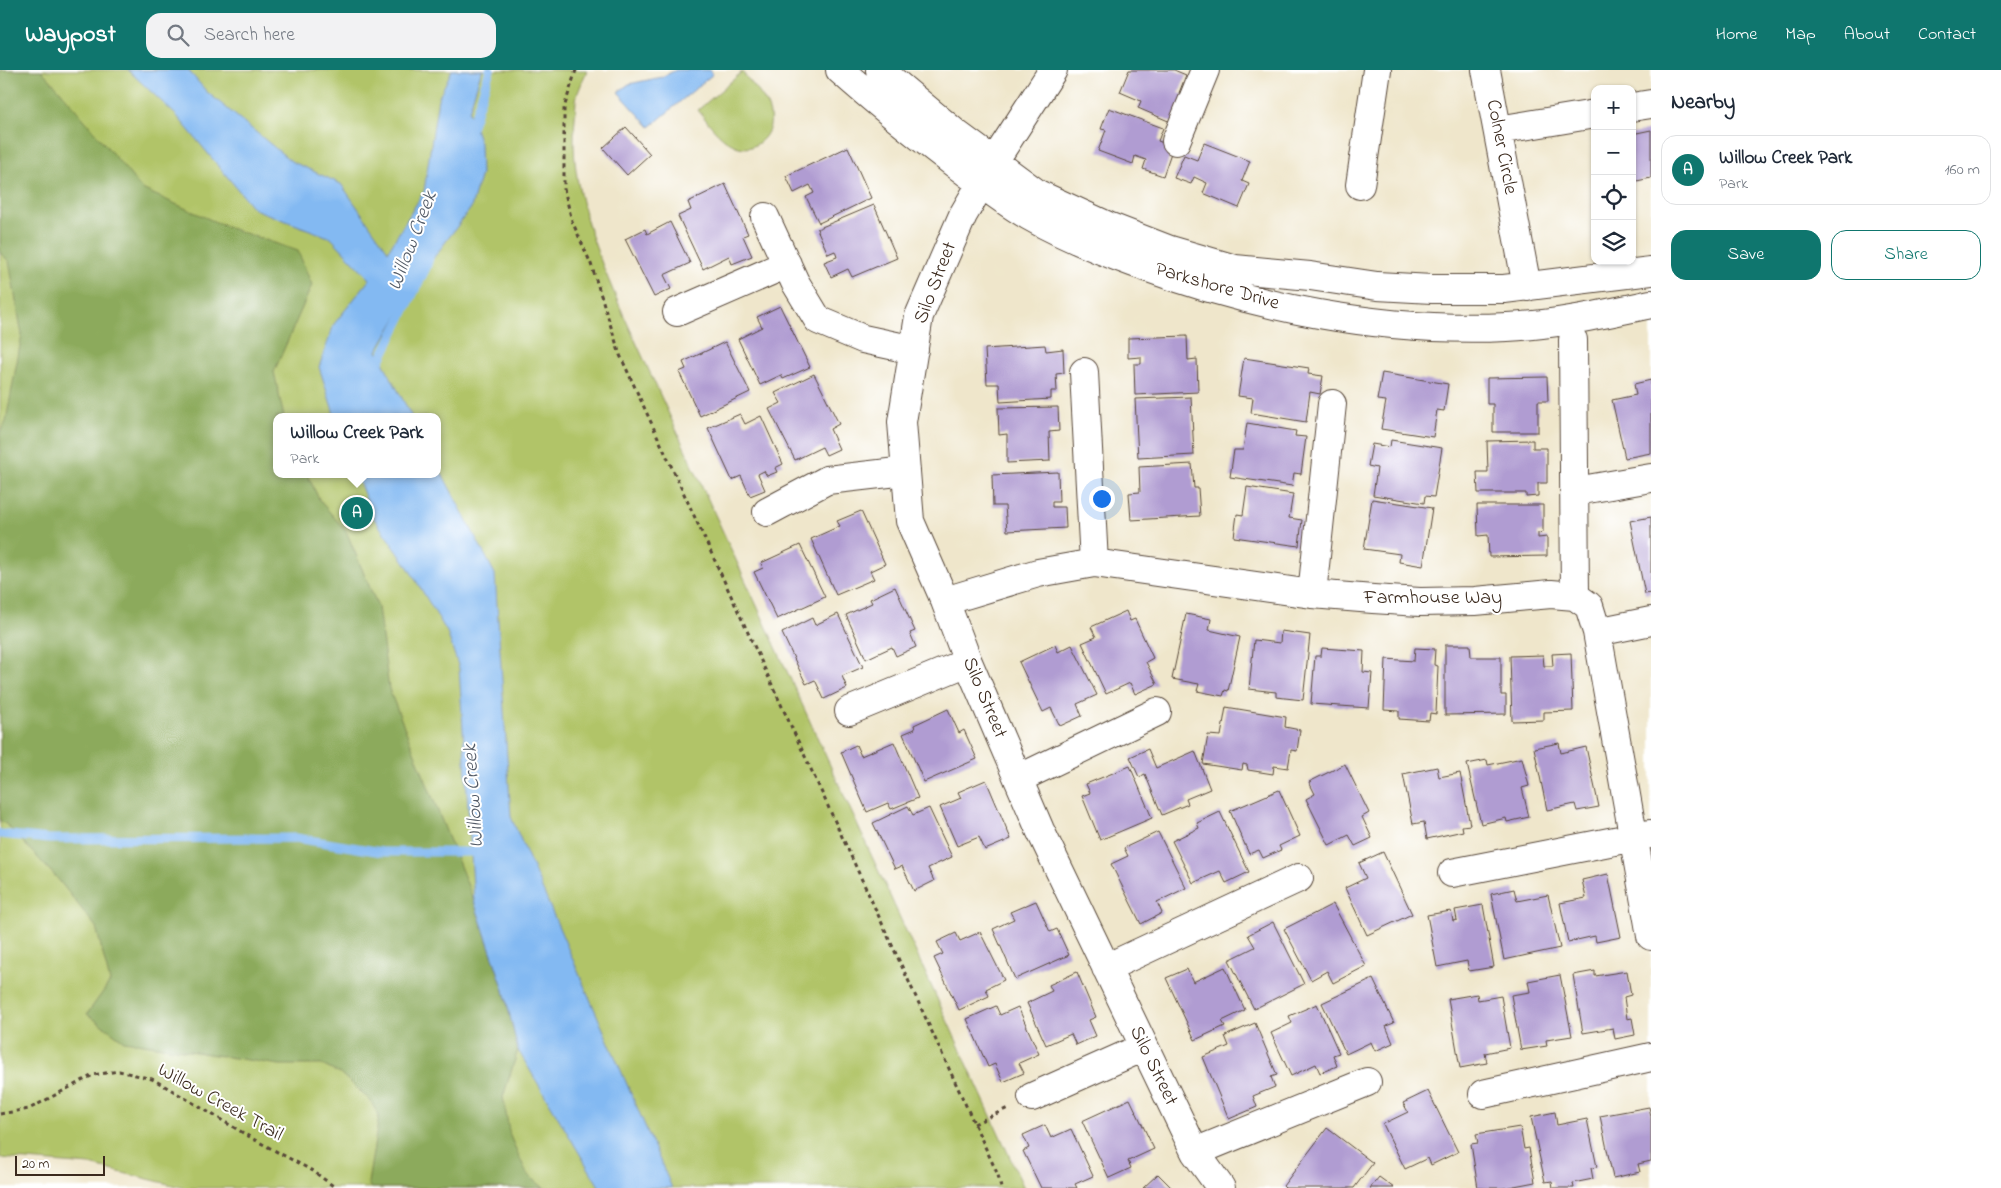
<!DOCTYPE html>
<meta charset="utf-8">
<style>
:root{--surface:#fff;--page:#f2f2f3;--text:#1f2937;--muted:#747a83;--line:#e0e1e3;--accent:#0f766e}
body{margin:0;font-family:"Indie Flower",sans-serif;background:var(--page);color:var(--text)}
.controls{position:absolute;right:15px;top:15px;display:grid;overflow:hidden;border-radius:10px;box-shadow:0 1px 4px #0004}
.controls button{width:45px;height:45px;display:grid;place-items:center;padding:0;border:0;border-bottom:1px solid var(--line);background:var(--surface);color:var(--text);font:25px sans-serif}
.scale{position:absolute;left:15px;bottom:12px;width:90px;box-sizing:border-box;padding-left:5px;border:2px solid #3b2a1e;border-top:0;font-size:14px;line-height:18px;white-space:nowrap;color:#3b2a1e;-webkit-text-stroke:4px #fff;paint-order:stroke}
.you{position:absolute;left:1101px;top:428px;width:18px;height:18px;margin:-12px;border:4px solid #fff;border-radius:50%;background:#1a73e8;box-shadow:0 0 0 8px #1a73e833}
.badge{display:grid;place-items:center;width:32px;height:32px;border-radius:50%;background:var(--accent);color:#fff;font-size:16px;font-weight:700}
.pin{position:absolute;translate:-50% -50%;border:2px solid #fff;box-shadow:0 1px 5px #0006}
.popup{position:absolute;left:273px;top:343px;width:168px;height:65px;box-sizing:border-box;display:grid;place-content:center;border-radius:10px;background:var(--surface);filter:drop-shadow(0 1px 4px #0005);font-size:16px;white-space:nowrap;color:var(--muted)}
.popup b{font-size:19px;color:var(--text)}
.popup::after{content:'';position:absolute;left:50%;top:100%;margin-left:-10px;border:10px solid transparent;border-top-color:var(--surface)}
.list{margin:0;padding:0;list-style:none}
h2{display:flex;justify-content:space-between;align-items:center;height:65px;margin:0;padding:0 20px;font-size:21px}
h2 small{font-size:16px;font-weight:400;color:var(--muted)}
.list li{display:grid;grid-template-columns:32px 1fr auto;gap:15px;align-items:center;box-sizing:border-box;height:70px;margin:0 10px 10px;padding:0 10px;border:1px solid var(--line);border-radius:15px}
.list b{display:block;font-size:19px;white-space:nowrap}
.list p{margin:0;font-size:16px;white-space:nowrap;color:var(--muted)}
.list em{font-size:16px;font-style:normal;color:var(--muted)}
.actions{display:flex;gap:10px;padding:15px 20px}
.actions a{flex:1;padding:11px 0;border:1px solid var(--accent);border-radius:15px;text-align:center;font-size:18px;color:var(--accent)}
.actions .main{background:var(--accent);color:#fff}
.icon{flex:none;width:28px;height:28px;fill:none;stroke:currentColor;stroke-width:2;stroke-linecap:round;stroke-linejoin:round}
.map{position:relative;flex:none;width:1651px;height:1118px;overflow:hidden}
header{display:flex;align-items:center;gap:30px;box-sizing:border-box;height:70px;padding:0 25px;background:var(--accent);color:#fff}
header strong{font-size:24px}
nav{display:flex;gap:28px;margin-inline-start:auto;font-size:18px}
.search{width:350px;height:45px;background:var(--page);display:flex;align-items:center;gap:12px;box-sizing:border-box;padding:0 18px;border-radius:15px;color:var(--muted);font-size:19px}
main{display:flex}
aside{flex:1;background:var(--surface)}
.map>svg:first-child{display:block}
.green{fill:#b1c468;stroke:#767743;fill-rule:evenodd}
.forest{fill:#8caa5c;stroke:#646a3d}
.water{fill:#83b9f2;stroke:#5f7288}
.lines{fill:none;stroke-linecap:round;stroke-linejoin:round}
.stream{stroke:#83b9f2;stroke-width:9}
.building{fill:#b09cd2}
.minor-casing{stroke:#564638;stroke-width:30}
.path{stroke:#564638;stroke-width:3;stroke-dasharray:4 4;stroke-linecap:butt}
.minor{stroke:#fff;stroke-width:28}
.labels{text-anchor:middle;dominant-baseline:central;stroke-width:4;stroke-linejoin:round;paint-order:stroke}
.street-label{font-size:20px;fill:#3b2a1e;stroke:#fff}
.water-label{font-size:21px;font-style:italic;fill:#545c68;stroke:#fff}
</style>
<header>
<strong>Waypost</strong>
<div class="search"><svg class="icon" aria-label="search" viewBox="0 0 24 24"><circle cx="10" cy="10" r="6"/><path d="M15 15l6 6"/></svg>Search here</div>
<nav><a>Home</a><a>Map</a><a>About</a><a>Contact</a></nav>
</header>
<main>
<div class="map">
<svg width="1651" height="1118" viewBox="0 0 1651 1118">
<rect width="100%" height="100%" fill="#fff"/>
<filter id="ink" filterUnits="userSpaceOnUse"><feTurbulence type="fractalNoise" baseFrequency=".02" numOctaves="2"/><feDisplacementMap in="SourceGraphic" scale="10" xChannelSelector="R" yChannelSelector="G"/><feConvolveMatrix kernelMatrix="1 2 1 2 8 2 1 2 1" color-interpolation-filters="sRGB"/></filter>
<filter id="wash" filterUnits="userSpaceOnUse"><feTurbulence type="fractalNoise" baseFrequency=".0096" numOctaves="4" result="noise"/><feDisplacementMap in="SourceGraphic" scale="20" xChannelSelector="R" yChannelSelector="G"/><feGaussianBlur stdDeviation="1.12" result="paint"/><feColorMatrix in="noise" values="0 0 0 0 0 0 0 0 0 0 0 0 0 0 0 0 0 1.4 0 .05"/><feComposite in="paint" operator="in"/></filter>
<g filter="url(#wash)">
<rect width="100%" height="100%" fill="#efe6cb"/>
<!-- green -->
<path class="green" d="M0,0h587c-3,8 -7,17 -10,25 -2,7 -1,15 -2,23 -7,69 22,136 49,198l400,872h-839l-95,-23 -90,-7zM277,347h160v57h-160z
M742,2c10,12 25,27 28,42 2,9 -1,19 -7,25 -25,26 -51,-12 -65,-29z"/>
<!-- forest -->
<path class="forest" d="M0,0h41l17,18 84,101 85,38 71,24 14,34 -38,87 10,45h-7v57h30l13,27 26,30 32,76 11,82 85,212 30,89 14,60 -15,47 7,39 17,38 17,14h-173l-3,-5 11,-67 -9,-16 -28,-25 -20,-10h-42l-156,-24 -37,-27 23,-32 -14,-55 -39,-49 -51,-54 -6,-3v-389l6,-11 16,-86 -13,-74 -9,-8z"/>
<!-- water -->
<path class="water" d="M128,0h60l19,22 84,69 50,23 47,67 36,-60 14,-92 14,-29h32l-3,2 -12,39 11,32 1,31 -10,34 -45,60 -49,83 35,66h-77l-16,-50 15,-43 36,-45 -39,-41 -77,-29 -77,-93z
M676,0h34l3,4 -63,53 -32,-35 11,-8 33,-7z
M437,394l58,110 16,243 161,371h-72l-82,-138 -14,-60 -30,-89 -15,-233 -12,-36 -41,-68 -33,-47 -17,-43h81z"/>
<g class="lines">
<!-- stream -->
<path class="stream" d="M469,64l21,-64
M376,298l50,-100 3,-10
M0,764l49,5 247,-1 86,14h99"/>
</g>
<g id="blocks">
<!-- building -->
<path class="building" d="M1129,0h45l12,5 -7,18 6,2 -12,28 -35,-15 3,-7 -21,-9z
M1109,38l54,20 -5,13 15,6 -10,29 -20,-7 3,-9 -11,-4 -2,8 -35,-13 8,-21 -5,-1z
M626,57l24,27 -23,21 -24,-27z
M1651,60v48l-19,4v-48z
M1204,73l46,18 -8,20 7,3 -10,24 -36,-15 4,-10 -13,-6 -3,7 -17,-6 10,-23 13,5z
M848,77l23,51 -52,25 -13,-26 8,-4 -4,-8 -16,8 -8,-17z
M725,114l23,50 -5,2 9,20 -20,8 -3,-8 -26,13 -25,-53 13,-6 -3,-8z
M874,135l23,53 -45,19 -4,-8 -17,8 -7,-15 13,-5 -2,-6 -7,3 -11,-25z
M670,152l20,41 -26,12 7,14 -17,8 -29,-58 20,-10 2,5z
M780,236l30,61 -27,12 -2,-4 -21,10 -22,-46 24,-12 -5,-10z
M1187,266l1,24 9,-1 1,33 -63,3 -1,-31h7v-7l-13,1v-20z
M725,272l25,50 -50,24 -21,-44 7,-3 -3,-7z
M1045,275l1,6 17,-2 1,24 -8,1 1,17h-6v8l-51,3 -1,-18h-12l-2,-35z
M1244,288l65,10 -1,6 15,2 -3,18 -10,-2 -4,30 -55,-9 2,-15 -15,-2z
M1382,303l66,11 -4,27 -7,-1 -4,27 -52,-8 5,-28 -9,-1z
M814,304l25,50 -9,5 9,20 -13,6 -4,-8 -27,13 -26,-51 12,-6 -6,-10z
M1547,307l1,24h-10v31h-45v-28h-6v-26z
M1651,310v73l-26,5 -13,-58 24,-5 -2,-11z
M1191,327l3,58 -56,3 -3,-59z
M1058,337l1,24 -10,1 1,29 -43,2v-29l-8,1 -1,-27z
M740,344l5,10 16,-8 22,48 -8,4 2,4 -10,4 -3,-5 -6,3 7,16 -15,6 -9,-20 -9,4 -24,-52z
M1247,353l49,8 -1,5 11,1 -5,37 -7,-1 -2,13 -62,-9 4,-27h9z
M1391,370l51,8 -8,49 -9,-1 -1,7 -51,-8 4,-27 -9,-2 4,-22 18,3z
M1533,370v8h14v35h-9v13l-12,1v-4h-48l-1,-21h11l-1,-31z
M1192,394l2,24h4l2,28 -69,4 -2,-27 11,-1 -1,-25z
M1058,402l1,30h-7v5h13l1,21 -59,3 -2,-25h-12l-1,-31z
M1247,417l46,7 -4,24 13,2 -3,26 -65,-9 3,-23 6,1z
M1372,429l60,9 -9,58 -24,-4 1,-8 -36,-5z
M1477,435h66v27l-5,1v5l9,-1v19l-58,1 -1,-22 -10,1z
M861,441l24,53 -15,7 4,8 -38,16 -25,-56 29,-13 -3,-5z
M1651,447v76l-6,1 -15,-73z
M800,475l25,52 -48,22 -23,-47 9,-4 -2,-5z
M895,517l20,44 -5,2 6,14 -20,9 -4,-9 -26,12 -20,-44 26,-12 -2,-4z
M1126,541l4,10 5,-2 18,39 -7,4 11,22 -22,10 -5,-11 -24,11 -24,-51 14,-6 -5,-10z
M838,544l25,53 -21,9 5,12 -23,11 -9,-19 -9,4 -24,-51 30,-15 3,7z
M1186,544l25,5 -2,11 31,7 -12,54 -3,-1 -2,6 -26,-5 2,-7 -27,-5z
M1281,561l29,4 -7,65 -27,-3v-5l-27,-3 5,-49 26,3z
M1055,575l3,7 14,-7 25,50 -20,9 5,12 -22,10 -9,-18 -8,4 -24,-50z
M1445,575h25l1,12h30v38h5v19l-61,1z
M1322,578l42,3 -1,21 9,1 -3,35 -58,-4 4,-48h6z
M1415,578l20,1 -1,16 4,1 -2,48 -6,-1 -1,8 -30,-2v-8l-15,-1 2,-51 28,2z
M1571,583l2,58 -29,1v8l-32,1 -2,-65 33,-1 1,11h9l-1,-12z
M1226,637l60,10 -1,10 15,3 -3,21 -6,-1 -3,18 -14,-2 -1,8 -25,-4 -1,-5 -4,-1 -1,6 -39,-6 5,-29 13,1z
M948,639l11,24 5,-3 13,29 -53,23 -21,-48 12,-5 -1,-4z
M894,672l24,56 -27,11 -3,-6 -21,9 -26,-60 15,-7 5,11z
M1559,673l2,10 25,-6 13,60 -22,4 -2,-7 -28,6 -13,-62z
M1148,679l8,19 39,-17 15,38 -24,10 2,5 -26,11 -17,-41 -6,3 -9,-20z
M1522,688l7,28 -7,2 7,29 -22,5 -1,-4 -25,6 -14,-60 20,-4 1,5z
M1345,694l24,49 -7,4 10,21 -17,8 -6,-11 -20,10 -23,-46 9,-5 -6,-12z
M1130,696l22,52 -52,22 -18,-44 8,-3 -4,-9z
M1437,697l2,10 21,-4 10,52 -8,1 1,5 -36,8 -3,-17 -11,2 -10,-50z
M986,710l25,59 -26,11 -6,-13 -22,9 -17,-39 21,-9 -3,-6z
M1279,720l21,46 -21,10 2,4 -18,8 -4,-8 -10,4 -19,-43z
M908,736l5,9 16,-7 23,49 -24,11 6,13 -20,10 -12,-25 -7,3 -22,-46z
M1220,742l29,60 -23,11 -6,-12 -27,12 -21,-42 27,-13 -2,-5z
M1158,762l28,56 -29,14 5,11 -21,11 -30,-60 17,-8 -4,-8z
M1383,782l29,62 -45,21 -22,-47 21,-10 -7,-15z
M1608,804l13,63 -25,5 -1,-6 -27,6 -8,-39 26,-5 -4,-18z
M1514,819l3,12 31,-6 12,53 -56,12 -13,-66z
M1036,831l14,31 7,-3 12,26 -54,24 -22,-50 21,-10 -4,-7z
M1333,834l33,62 -33,17 -6,-12 -16,9 -27,-51z
M1483,835l11,62 -25,4 -2,-10 -30,6 -10,-52 24,-4 2,10 4,-1 -2,-10z
M1273,852l31,62 -50,25 -25,-49 26,-13 -7,-12z
M980,862l24,48 -18,9 3,7 -30,14 -25,-52 9,-4 -6,-12 19,-9 4,8z
M1225,897l20,43 -23,11 3,5 -30,14 -29,-62 21,-9 6,13z
M1595,901v5l32,-5 4,24 -7,2 3,22 5,-1 3,17 -20,4 -2,-11 -30,5 -10,-58z
M1077,902l19,45 -7,3 7,16 -20,9 -5,-11 -25,11 -19,-42 25,-12 -3,-6z
M1560,905l12,61 -26,4 1,6 -26,4 -10,-55 19,-3 -2,-11z
M1373,909l21,44 -8,3 7,17 -18,8 -4,-9 -25,12 -24,-51z
M1477,924l1,6 23,-4 9,52 -25,5 2,10 -27,5 -12,-69z
M1317,934l22,49 -6,2 4,11 -17,7 -4,-9 -25,12 -20,-43 21,-10 -3,-7z
M996,936l4,9 18,-8 21,47 -20,9 5,10 -21,9 -8,-18 -7,3 -21,-48z
M1255,953l22,52 -6,2 4,10 -22,9 4,11 -28,12 -26,-62 26,-11 -4,-10z
M1428,1021l30,61 -27,13 -3,-7 -23,11 -22,-45 25,-12 -5,-9z
M1130,1029l24,50 -26,12 3,7 -22,10 -27,-57z
M1649,1037l2,9v45l-13,3 2,8 -27,6 -13,-62z
M1555,1042l2,13 30,-6 10,48 -6,1 2,11 -20,4 1,5h-21l-1,-7 -7,1 -14,-65z
M1045,1055l6,13 20,-9 22,47 -18,8 2,4h-36l-18,-37 6,-3 -6,-13z
M1520,1057l4,22 5,-1 6,34 -31,6h-26l-7,-44 7,-1 -2,-9z
M1327,1058l46,35 -19,25h-69l-2,-2z
M1158,1104l14,14h-29z
M1379,1107l15,11h-24z"/>
</g>
</g>
<g filter="url(#ink)">
<use href="#blocks" fill-opacity="0" stroke="#564638" stroke-width="1"/>
<g class="lines">
<defs>
<path id="minor" d="M840,0c36,32 72,61 110,90 25,19 51,40 79,56 33,19 70,34 105,47 118,44 247,70 373,64 48,-2 97,-13 144,-23
M880,0l74,62 84,62 70,32 62,24 65,19 75,7 67,10 55,3h72l147,-18
M1053,0l-58,90 -32,55 -44,101 -17,106 8,99 35,80 23,61 72,168 155,322 26,36
M1486,0l41,217
M1632,37l19,-3
M1498,60l97,-16
M1176,71l29,-71
M1360,115l17,-115
M765,147l30,65 23,38 45,19 51,11
M677,242l110,-48
M1573,270l2,256
M1084,302l10,191
M1576,421l75,-13
M767,442l60,-32 79,-9
M1312,524l20,-190
M945,531l93,-28 56,-10 218,31 61,5 47,3 55,-1 76,-7 24,2 14,10 8,26 54,304
M1597,562l54,-11
M849,641l119,-49
M1018,709l139,-67
M1452,803l198,-39
M1106,898l193,-90
M1483,1024l168,-37
M1032,1027l112,-50
M1195,1082l172,-70"/>
</defs>
<!-- minor casing -->
<use href="#minor" class="minor-casing"/>
<!-- path -->
<path class="path" d="M576,0l-12,38v81l8,32 19,43 29,91 378,820 3,13
M0,1044l29,-5 64,-34 26,-4 33,8 11,6 92,55 58,31 23,17
M974,1054l34,-16"/>
<!-- minor -->
<use href="#minor" class="minor"/>
</g>
</g>
<g class="labels">
<!-- street labels -->
<g class="street-label">
<text transform="translate(1501 77) rotate(79)">Colner Circle</text>
<text transform="translate(936 213) rotate(-69)">Silo Street</text>
<text transform="translate(1217 217) rotate(16)">Parkshore Drive</text>
<text x="1433" y="528">Farmhouse Way</text>
<text transform="translate(984 628) rotate(67)">Silo Street</text>
<text transform="translate(1153 996) rotate(64)">Silo Street</text>
<text transform="translate(220 1033) rotate(29)">Willow Creek Trail</text>
</g>
<!-- water labels -->
<g class="water-label">
<text transform="translate(413 171) rotate(-69)">Willow Creek</text>
<text transform="translate(474 726) rotate(-94)">Willow Creek</text>
</g>
</g>
</svg>
<div class="controls">
<button>+</button>
<button>−</button>
<button><svg class="icon" aria-label="locate" viewBox="0 0 24 24"><circle cx="12" cy="12" r="6"/><path d="M12 2v4M12 18v4M2 12h4M18 12h4"/></svg></button>
<button><svg class="icon" aria-label="layers" viewBox="0 0 24 24"><path d="M12 4l9 5-9 5-9-5zM3 14l9 5 9-5"/></svg></button>
</div>
<div class="scale">20 m</div>
<div class="you"></div>
<div class="pin badge" style="left:357px;top:443px">A</div>
<div class="popup"><b>Willow Creek Park</b>Park</div>
</div>
<aside>
<h2>Nearby<small></small></h2>
<ul class="list">
<li><span class="badge">A</span><div><b>Willow Creek Park</b><p>Park</p></div><em>160 m</em></li>
</ul>
<div class="actions"><a class="main">Save</a><a>Share</a></div>
</aside>
</main>
